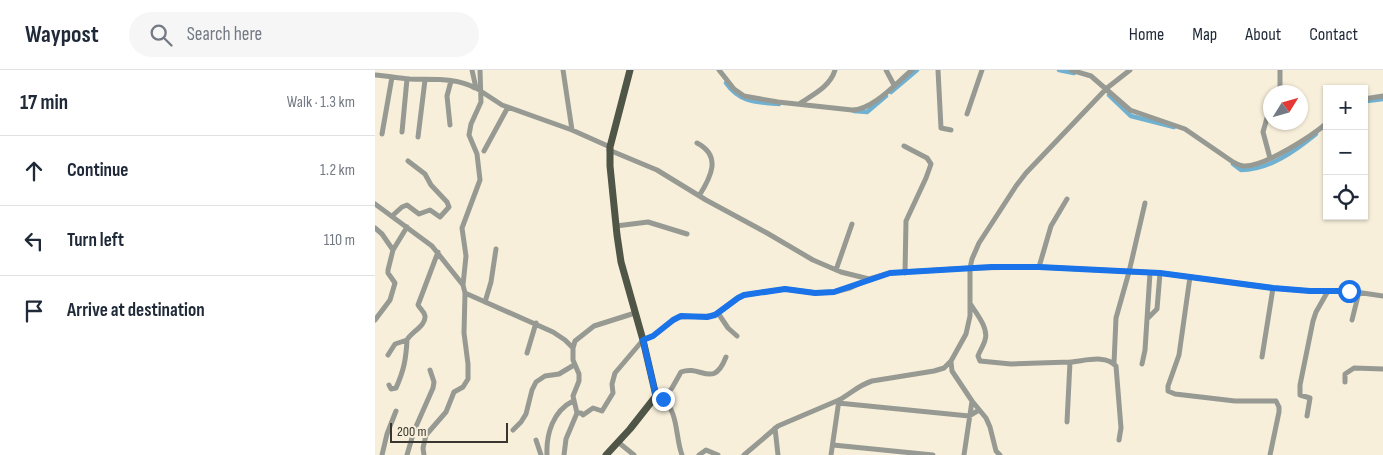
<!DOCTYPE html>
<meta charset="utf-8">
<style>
:root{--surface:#fff;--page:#f6f6f7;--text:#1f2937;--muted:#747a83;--line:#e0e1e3}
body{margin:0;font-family:"Sofia Sans Condensed",sans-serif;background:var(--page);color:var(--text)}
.controls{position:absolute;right:15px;top:15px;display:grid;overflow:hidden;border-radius:0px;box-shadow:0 1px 4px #0004}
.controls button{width:45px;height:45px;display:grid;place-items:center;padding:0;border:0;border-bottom:1px solid var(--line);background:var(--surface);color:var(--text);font:25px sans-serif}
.compass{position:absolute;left:888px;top:15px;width:45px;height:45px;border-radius:50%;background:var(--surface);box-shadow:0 1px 4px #0004;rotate:53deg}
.scale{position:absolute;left:15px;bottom:12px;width:118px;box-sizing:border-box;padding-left:5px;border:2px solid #39362f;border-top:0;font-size:14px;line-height:18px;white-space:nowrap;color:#39362f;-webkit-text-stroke:4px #f7efda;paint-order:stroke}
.stop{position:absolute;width:15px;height:15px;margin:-11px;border:4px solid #1a73e8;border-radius:50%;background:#fff}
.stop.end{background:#1a73e8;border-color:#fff;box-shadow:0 1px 5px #0008}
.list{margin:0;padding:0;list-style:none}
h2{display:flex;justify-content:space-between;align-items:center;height:65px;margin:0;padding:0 20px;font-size:21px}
h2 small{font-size:16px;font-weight:400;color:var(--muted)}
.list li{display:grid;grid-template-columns:32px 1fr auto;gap:15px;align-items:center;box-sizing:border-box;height:70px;padding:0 20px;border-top:1px solid var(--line)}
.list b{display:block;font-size:19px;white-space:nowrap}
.list em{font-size:16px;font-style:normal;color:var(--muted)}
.icon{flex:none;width:28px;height:28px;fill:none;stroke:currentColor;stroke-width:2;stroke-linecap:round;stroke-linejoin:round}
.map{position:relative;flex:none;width:1008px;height:385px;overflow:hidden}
header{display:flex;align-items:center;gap:30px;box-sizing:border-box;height:70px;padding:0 25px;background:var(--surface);border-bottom:1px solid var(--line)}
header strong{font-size:24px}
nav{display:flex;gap:28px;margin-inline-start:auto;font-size:18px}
.search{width:350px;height:45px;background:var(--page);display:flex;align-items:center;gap:12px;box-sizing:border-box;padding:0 18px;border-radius:28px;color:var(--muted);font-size:19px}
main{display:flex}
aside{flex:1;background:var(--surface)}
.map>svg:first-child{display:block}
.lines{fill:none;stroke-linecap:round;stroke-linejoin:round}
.canal{stroke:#70b0d0;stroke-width:4.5}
.minor{stroke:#979a92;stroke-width:5}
.major{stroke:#4f5547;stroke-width:7}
.route{stroke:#1a73e8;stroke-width:6}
</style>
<header>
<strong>Waypost</strong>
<div class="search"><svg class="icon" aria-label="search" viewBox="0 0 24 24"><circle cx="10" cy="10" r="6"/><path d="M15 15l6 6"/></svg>Search here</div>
<nav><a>Home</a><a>Map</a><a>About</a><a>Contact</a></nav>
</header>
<main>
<aside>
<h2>17 min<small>Walk · 1.3 km</small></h2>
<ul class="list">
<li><svg class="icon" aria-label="ahead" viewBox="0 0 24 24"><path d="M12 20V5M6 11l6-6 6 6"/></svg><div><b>Continue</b></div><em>1.2 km</em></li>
<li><svg class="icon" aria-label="left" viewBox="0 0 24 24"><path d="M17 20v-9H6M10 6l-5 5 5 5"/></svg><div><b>Turn left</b></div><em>110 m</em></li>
<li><svg class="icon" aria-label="arrive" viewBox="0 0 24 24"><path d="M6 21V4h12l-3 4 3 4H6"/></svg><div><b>Arrive at destination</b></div></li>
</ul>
</aside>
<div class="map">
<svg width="1008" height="385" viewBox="0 0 1008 385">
<rect width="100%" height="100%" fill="#f7efda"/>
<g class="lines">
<!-- canal -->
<path class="canal" d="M684,0l15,3
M351,13c14,20 31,19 53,21
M516,22l26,-22
M734,25l22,21 43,11
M992,31l16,-2
M479,41l13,1 19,-16
M858,94l8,6c28,0 54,-19 75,-36"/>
<!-- minor -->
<path class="minor" d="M97,0l4,18 26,17 70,25 38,17
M188,0l9,60
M344,0l15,19 10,7 34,6 74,8c21,0 44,-27 60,-40
M511,0l8,15
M563,0l3,58 10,2
M696,0l20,6 39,34 55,19 48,33c4,2 7,4 11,4 20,1 68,-30 83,-43
M0,5c12,1 23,3 35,4 21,1 46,-2 65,9
M901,22l4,-4v-18
M989,29l19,-3
M424,34c13,-9 31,-17 36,-34
M592,44l15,-44
M75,55l-3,-29 4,-15
M27,62l5,-53
M7,64l10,-57
M43,67l7,-57
M322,73c25,13 14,34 2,53
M529,76l23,12 4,6 -5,14 -20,43 -1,52
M234,80l48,20 49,30 61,33 46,27 28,12 28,7 21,-6 80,-5 69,-1 121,6 113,15 37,3h39l34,5
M109,81l24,-44
M895,88l-7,-26 8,-28
M0,134l57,42 31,39 3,-29 -4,-28 18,-48 -3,-26 -8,-19 2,-11 10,-22 -1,-32
M17,146l10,-9 5,-2 12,9 11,-4 10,7 9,-10 -2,-5 -16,-17 -6,-11 -17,-13
M241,156l32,-4 39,12
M0,158l7,6 11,16
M664,197l12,-41 16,-27
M461,200l16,-46
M815,207l-11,78 -11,31v5l7,3 60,7h41l3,6v5l-9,43
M88,215l2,8 88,39 12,8 8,8
M110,232l6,-20 5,-33
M596,235c6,9 18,24 14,35 -1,5 -5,10 -7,16l2,5 31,3 59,-2 -3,60
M343,243l10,15 9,8
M773,248l9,-9 3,-36
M0,250l15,-20 5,-17 -7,-10v-3l5,-20 14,-23
M977,250l7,-28
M152,283l9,-30
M13,285l7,-11 12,-4c4,-8 19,-14 18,-24 -1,-5 -5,-7 -7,-11l20,-53
M887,287l11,-69
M576,292l1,9 20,30 14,17 4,9 6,24 4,4
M695,292c15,-1 35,-8 46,4l5,62 -2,12
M739,293l2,-45 13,-46 16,-69
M767,294l3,-14 5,-77
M970,312v-8l9,-6 29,1
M14,315l2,4 5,-1c8,-18 10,-29 11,-48
M286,328c18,12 14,39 21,57
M288,329l9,-11 9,-16c20,-8 32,18 45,-15
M463,333l131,13 10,-6
M202,343h4l2,2 10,-7 9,3 11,-18 -1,-9 3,-11 28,-33 10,-4 25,-19 32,-1 8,-3 20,-15 6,-3 41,-6 31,4 18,-1 16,-4 19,-9
M932,346l3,-18 -10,-3v-10l13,-64 3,-9 12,-21
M400,358l3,27
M138,360l8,-8 5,-8 6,-24 4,-8 9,-6 14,-2 15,-9
M161,370l5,15
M243,372l16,13
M458,375l100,10
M7,385l5,-21 9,-23
M32,385l7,-24 19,-43 1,-6 -4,-12
M49,385l-1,-7 3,-13 20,-23 8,-20 9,-5 5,-8v-15l-4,-31 1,-40
M172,385c-1,-21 6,-44 26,-54
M189,385l2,-16 11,-26 -4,-17 6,-15v-7l-6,-14v-12l2,-7 19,-15 41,-13
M324,385l7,-5 12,5
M369,385l34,-29 61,-26
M456,385l8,-55c11,-6 20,-15 33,-19l62,-10 10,-3 7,-7 15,-27 4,-18v-48l2,-9 7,-16 37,-57 10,-13 81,-85 23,-18
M589,385l8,-54"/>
<!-- major -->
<path class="major" d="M231,385l24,-26 26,-33 -13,-56 -22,-78 -4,-27 -7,-69v-19l20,-77"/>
</g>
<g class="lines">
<!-- route -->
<path class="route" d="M288,329l-7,-3 -13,-56 10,-4 20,-16 8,-4 26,1 8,-2 23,-17 6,-3 41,-6 30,4 19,-1 56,-19 101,-6h48l121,6 113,15 37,3h39"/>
</g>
</svg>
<div class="controls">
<button>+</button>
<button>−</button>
<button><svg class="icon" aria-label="locate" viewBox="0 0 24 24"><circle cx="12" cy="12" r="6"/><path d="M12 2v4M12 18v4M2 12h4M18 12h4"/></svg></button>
</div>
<svg class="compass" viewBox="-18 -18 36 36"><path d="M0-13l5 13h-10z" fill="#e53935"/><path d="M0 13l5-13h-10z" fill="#747a83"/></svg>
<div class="scale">200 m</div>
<div class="stop" style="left:974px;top:221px"></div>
<div class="stop end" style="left:288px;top:329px"></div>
</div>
</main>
